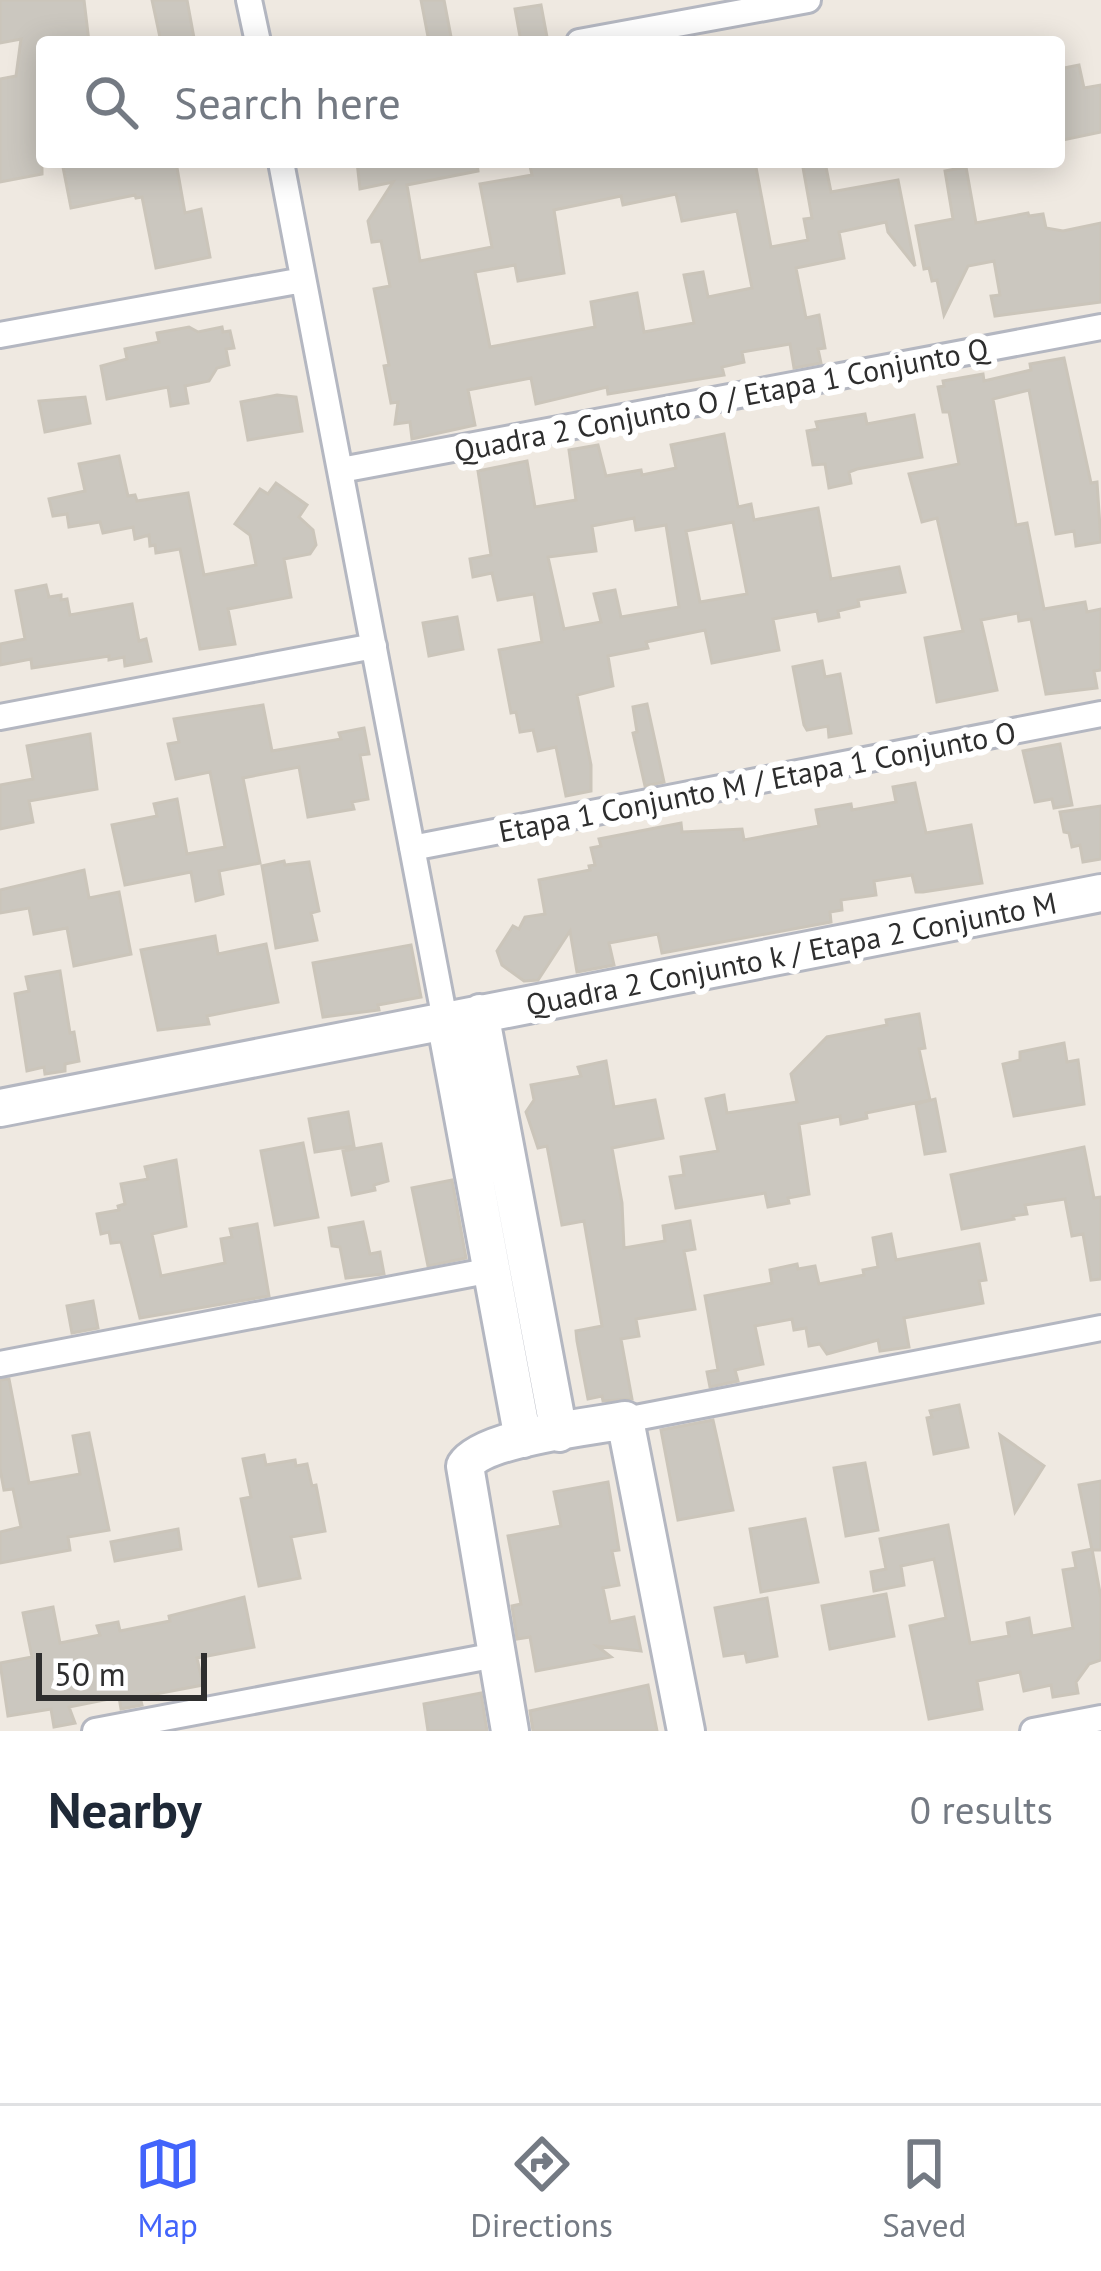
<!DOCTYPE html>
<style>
:root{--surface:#fff;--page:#f6f6f7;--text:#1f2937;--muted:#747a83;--line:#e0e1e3;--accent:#4264fb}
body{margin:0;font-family:"PT Sans",sans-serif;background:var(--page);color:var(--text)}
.scale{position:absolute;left:36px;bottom:30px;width:171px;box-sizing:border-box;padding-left:12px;border:6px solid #2e2e2e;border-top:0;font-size:33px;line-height:42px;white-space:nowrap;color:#2e2e2e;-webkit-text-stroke:9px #fff;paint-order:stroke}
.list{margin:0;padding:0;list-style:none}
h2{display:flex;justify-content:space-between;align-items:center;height:156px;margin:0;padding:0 48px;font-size:51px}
h2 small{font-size:39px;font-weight:400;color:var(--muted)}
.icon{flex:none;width:66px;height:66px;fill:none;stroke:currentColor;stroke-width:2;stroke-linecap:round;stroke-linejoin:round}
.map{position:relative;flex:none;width:1101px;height:1731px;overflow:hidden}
.search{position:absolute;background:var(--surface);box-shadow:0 6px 30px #0003;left:36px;right:36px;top:36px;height:132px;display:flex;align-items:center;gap:30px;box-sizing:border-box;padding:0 42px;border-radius:12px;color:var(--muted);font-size:45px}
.sheet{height:372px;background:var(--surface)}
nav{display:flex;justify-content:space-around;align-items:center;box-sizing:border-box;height:168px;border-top:3px solid var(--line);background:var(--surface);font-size:33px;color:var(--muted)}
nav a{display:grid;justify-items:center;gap:6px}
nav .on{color:var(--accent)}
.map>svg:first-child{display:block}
.building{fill:#cbc7bf;stroke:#cbc5ba;stroke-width:3;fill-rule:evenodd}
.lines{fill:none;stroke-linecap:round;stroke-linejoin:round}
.street-casing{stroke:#b4b7c1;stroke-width:30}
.secondary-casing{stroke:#b4b7c1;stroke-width:42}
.street{stroke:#fff;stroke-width:24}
.secondary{stroke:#fff;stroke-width:36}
.labels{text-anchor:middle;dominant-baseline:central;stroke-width:12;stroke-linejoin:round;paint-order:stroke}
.street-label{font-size:30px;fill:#2e2e2e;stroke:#fff}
</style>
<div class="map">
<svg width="1101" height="1731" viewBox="0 0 1101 1731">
<rect width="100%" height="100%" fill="#efe9e1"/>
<!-- building -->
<path class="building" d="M0,0h84l5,42h-47v132l-42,8v-103l16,-3 5,-37 -21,4z
M152,0h35l7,38 -33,4z
M421,0h23l8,42h-23z
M541,5l6,32 -26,5 -6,-33z
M1079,65l5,23 17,-3v47l-38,8 -4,-71z
M62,162h114l9,51 16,-4 9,48 -54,11 -14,-71 -6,1 -1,-3 -64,13z
M357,162h120l1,9 -71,14 13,76 72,-14 -12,-63 52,-9 -3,-13h226l16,85 37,-7 -4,-21 8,-1 -10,-56h23l6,30 67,-12 17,86 -27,-34 -2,-10 -47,10 5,26 -48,10 10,50 13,-3 6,33 -7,1 3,14 -27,5 -4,-24 -48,8 2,10 -22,5 2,8 -116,19 -1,-7 -71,17 -5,-26 -63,12 7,35 -63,14 -2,-17 -15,2 3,-22 -7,1 -7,-37 5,-1 -15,-76 16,-3 -9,-45 -9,1 -4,-21 25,-39 -33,7zM676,194l6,27 55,-10 15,77 -44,9 -5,-25 -19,3 10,48 -50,9 -7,-39 -46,9 4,25 -105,20 -15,-75 40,-7 3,16 46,-8 -10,-63 67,-14 2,9z
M966,167l10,56 52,-10 1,3 14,-2 3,14 17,3 38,-8v79l-106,14 -4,-20 9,-1 -6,-34 -26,5 -24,49 -7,-35 -5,1 -3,-13 -5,1 -8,-43 37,-7 -8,-48z
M189,327l9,5 24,-5 1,5 7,-1 4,17 -8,1 3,16 -12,3 -8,13 -24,5 3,17 -17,3 -3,-19 -61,12 -6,-33 26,-7 -2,-10 34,-7 -2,-9z
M1064,358l27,125 6,-1 4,60 -25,4 -2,-15 -18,3 -27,-144 -36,9 23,126 11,-2 17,86 41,-7 2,10 14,-3v61l-7,1 3,17 -51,6 -15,-75 -12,2 -1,-8 -37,7 16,70 -60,12 -12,-64 38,-7 -26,-113 -15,4 -13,-48 50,-10 -10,-52h-6l-5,-25 6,-1 -1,-5 40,-7 1,7 47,-11 -1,-6z
M277,395l19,2 6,34 -54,9 -7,-38z
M85,397l5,26 -45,9 -6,-31z
M865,414l2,10 47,-9 8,42 -65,12 -8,3 2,11 -22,5 -4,-24 -12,1 -6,-34 11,-2 -2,-7z
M724,434l14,73 13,-3 3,16 64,-12 13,71 68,-12 6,25 -47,8 1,6 -21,5 1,6 -20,4 -2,-10 -44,8 6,31 -67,13 -7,-33 -59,12 2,6 -40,8 5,30 -36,9 14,70v26l-25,5 -10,-49 -18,4 -5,-21 -13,2 -4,-20 -5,1 -12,-63 43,-8 -8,-48 -36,6 -6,-27 -19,4 -3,-18 21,-4 -13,-84 49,-10 8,46 41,-7 -7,-50 29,-5 8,31 35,-6 1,5 34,-7 -5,-23zM634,518l2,12 30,-5 13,82 -58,10 -6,-27 -21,4 7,28 -37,7 -16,-72 48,-6 -4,-25zM733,522l14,72 -47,8 -14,-71z
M119,456l9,40 7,-1 2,6 51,-8 16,82 52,-10 -6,-30 -15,-11 25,-35 8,5 8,-11 31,22 -8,12 14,13 3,15 -6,9 -26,5 7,38 -63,12 7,35 -35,5 -20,-100 -24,4 -1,-8 -5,1 -1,-11 -14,4 -2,-12 -30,6 -3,-11 -31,5 -2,-13 -14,2 -4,-17 36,-8 -6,-27z
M46,585l3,12 12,-2v5l6,-1 3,16 62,-11 7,37 7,-2 5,22 -26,5 -1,-9 -15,3v-4l-77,12 -1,-9 -31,6v-21l25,-5 -9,-48z
M457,617l6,32 -34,7 -6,-33z
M822,661l3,16 15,-3 11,59 -22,4 -1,-11 -21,4 -3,-5 -11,-58z
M647,704l17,78 -19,4 -12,-53 4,-1 -4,-25z
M263,705l9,46 69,-12 -2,-6 25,-5 5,26 -9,1 8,44 -16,3 2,7 -46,8 -9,-50 -56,11 17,85 -41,8 4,23 -27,7 -5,-29 -66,13 -13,-60 45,-9 -3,-12 23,-5 10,55 38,-7 -15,-75 -34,7 -8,-35 11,-2 -5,-23z
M90,734l7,55 -68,12 4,21 -33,7v-44l33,-6 -6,-33z
M1060,744l12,61 -18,3 -2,-9 -17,3 -12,-51z
M915,783l11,50 45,-8 11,58 -59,9h-7l-4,-17 -38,6 2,14 -35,5 1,10 -12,2 1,10 -169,31 -4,-19 -49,9 5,22 -37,7 -7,-41 -32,49 -14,1 -22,-16 -5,-14 16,-25 6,3 6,-12 20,-3 -6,-34 51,-10 -1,-4 6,-1 -4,-17 10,-2 -2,-7 82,-16 1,9 60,-3 2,11 75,-14 -3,-16 35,-6 1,6 44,-8 -3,-15z
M1101,806v53l-18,3 -3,-17 -8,2 -3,-14 -5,-1 -4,-20z
M284,861l1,4 24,-3 10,49 -8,2 6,27 -41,8 -14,-82z
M84,870l5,28 30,-6 12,62 -57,12 -7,-38 -33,6 -5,-26 -29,5v-23z
M215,936l3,18 48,-10 12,58 -71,14 2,8 -51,6 -17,-80z
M411,945l10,52 -43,8 1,5 -56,7 -10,-54z
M60,971l10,62 4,-1 5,29 -14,3v7l-20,3 -1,-7 -17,4 -12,-77 14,-3 -3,-14z
M919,1014l6,34 -6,1 11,51 -64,13 1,5 -26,6 -1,-8 -41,8 10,70 -21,4 1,5 -21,4 -3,-14 -89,15 -6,-31 14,-2 -3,-18 37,-6 -12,-52 18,-4 3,18 70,-11 -6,-28 36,-37 60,-12 -1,-5z
M1064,1043l3,19 11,-2 6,44 -70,12 -11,-52 17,-4v-8z
M606,1061l8,46 41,-7 8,38 -51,10 10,55 2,45 41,-7 -2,-15 27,-5 5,28 -11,2 11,58 -59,10 3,17 -18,3 11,60 -29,2 -1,-5 -14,3 -11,-58 -1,-10 26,-5 -18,-105 -22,4 -15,-79 -9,2 -12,-36 8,-12 -3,-15 50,-9 -3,-9z
M935,1099l10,52 -20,3 -9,-50z
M348,1112l6,34 -39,6 -6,-33z
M303,1143l15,74 -43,8 -14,-74z
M381,1144l7,37 -14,4 1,5 -23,5 -9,-44z
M1084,1147l10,51 7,-1v82l-10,1 -8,-46 -11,2 -7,-37 -40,6 2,9 -14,2 1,3 -52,10 -11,-54z
M176,1160l10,66 -34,8 9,42 64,-13 -4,-24 11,-2 -2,-8 27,-5 12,72 -129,22 -19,-76 -10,1 -2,-11 -8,2 -4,-20 22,-4 -1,-4 7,-2 -4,-20 27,-5 -3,-12z
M452,1180l14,78 -38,8 -16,-78z
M363,1222l7,32 10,-2 4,22 -38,4 -6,-31 -8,-1 -3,-18z
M891,1234l5,26 83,-16 7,36 -7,1 4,22 -79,15 5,29 -29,4 -2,-11 -51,14 -7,-10 -11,2 -3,-18 -12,2 -2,-11 -37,7 8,38 -28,6 3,11 -28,6 -3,-15 11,-2 -13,-74 67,-13 -2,-13 27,-6 1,5 17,-3 4,18 45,-9 -1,-5 15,-3 -5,-29z
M93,1301l5,27 -26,5 -5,-27z
M9,1379l20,104 51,-9 -7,-38 16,-3 20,97 -41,7 2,13 -70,13v-31l21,-5 -8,-38 -9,1 -4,-21v-89z
M959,1405l9,42 -34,7 -7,-36 5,-1 -2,-6z
M713,1420l20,90 -55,10 -17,-90z
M1000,1435l44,31 -29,46z
M264,1455l2,10 29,-5 1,6 11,-2 5,22 4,-1 9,46 -34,6 9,41 -41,8 -18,-87 10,-2 -8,-38z
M865,1463l13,67 -32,6 -12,-68z
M1101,1481v69h-9l-13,-65z
M608,1482l11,68 -7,1 7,34 -16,3 7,34 24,-5 7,34 -44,-5 14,11 -75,14 -6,-34 -13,2 -5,-33 9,-2 -13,-68 53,-10 -7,-34z
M805,1519l13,63 -57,10 -11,-63z
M948,1525l22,118 39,-7 -2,-13 22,-5 3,18 41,-8 -10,-58 13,-2 -3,-15 19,-4 9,49v62l-12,4 -13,18 2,11 -25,4 -2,-12 -27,6 -4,-19 -43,9 5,28 -53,10 -19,-93 36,-8 -12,-59 -33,7 3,19 -30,6 -3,-19 15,-3 -6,-30z
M178,1529l3,20 -66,12 -4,-19z
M886,1594l8,42 -64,13 -8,-43z
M244,1597l10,50 -57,11 6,27 -63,12 2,8 -21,4 -2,-12 -50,10 6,16 -21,4 -3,-18 -43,7 -8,-53 32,-6 -9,-44 30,-6 7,36 40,-8 -3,-9 21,-4 2,9 50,-10 -1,-5z
M767,1598l10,58 -30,6 -2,-9 -21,3 -9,-48z
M648,1685l9,46h-124l-3,-20z
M481,1693l6,38h-59l-4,-27z"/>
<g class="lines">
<defs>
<path id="street" d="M249,0l9,42
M579,42l229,-42
M281,162l164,858
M0,335l303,-55
M341,470l760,-143
M0,717l374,-71
M412,848l689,-134
M0,1364l492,-94
M625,1420l476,-92
M95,1731l401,-76
M1033,1731l68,-13"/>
<path id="secondary" d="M480,1013l79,420
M445,1020l78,419
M0,1108l1101,-215
M510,1731l-45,-265c18,-29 125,-39 160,-46l61,311"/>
</defs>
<!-- street casing -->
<use href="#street" class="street-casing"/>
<!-- secondary casing -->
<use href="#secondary" class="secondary-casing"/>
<!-- street -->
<use href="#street" class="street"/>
<!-- secondary -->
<use href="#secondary" class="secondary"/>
</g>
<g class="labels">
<!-- street labels -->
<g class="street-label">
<text transform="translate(721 399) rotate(-11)">Quadra 2 Conjunto O / Etapa 1 Conjunto Q</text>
<text transform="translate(757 781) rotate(-11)">Etapa 1 Conjunto M / Etapa 1 Conjunto O</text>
<text transform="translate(791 953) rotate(-11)">Quadra 2 Conjunto k / Etapa 2 Conjunto M</text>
</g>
</g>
</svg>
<div class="scale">50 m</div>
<div class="search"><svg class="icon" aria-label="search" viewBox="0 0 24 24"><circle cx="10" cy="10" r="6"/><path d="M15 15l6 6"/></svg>Search here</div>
</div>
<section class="sheet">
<h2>Nearby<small>0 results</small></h2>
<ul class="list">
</ul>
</section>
<nav>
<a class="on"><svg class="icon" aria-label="map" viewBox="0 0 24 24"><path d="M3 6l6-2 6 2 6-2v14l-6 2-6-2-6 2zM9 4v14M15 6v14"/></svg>Map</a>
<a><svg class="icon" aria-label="directions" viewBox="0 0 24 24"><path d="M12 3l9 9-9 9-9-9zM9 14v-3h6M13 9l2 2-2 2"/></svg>Directions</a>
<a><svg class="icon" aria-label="saved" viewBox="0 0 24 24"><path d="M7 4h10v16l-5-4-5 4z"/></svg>Saved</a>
</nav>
